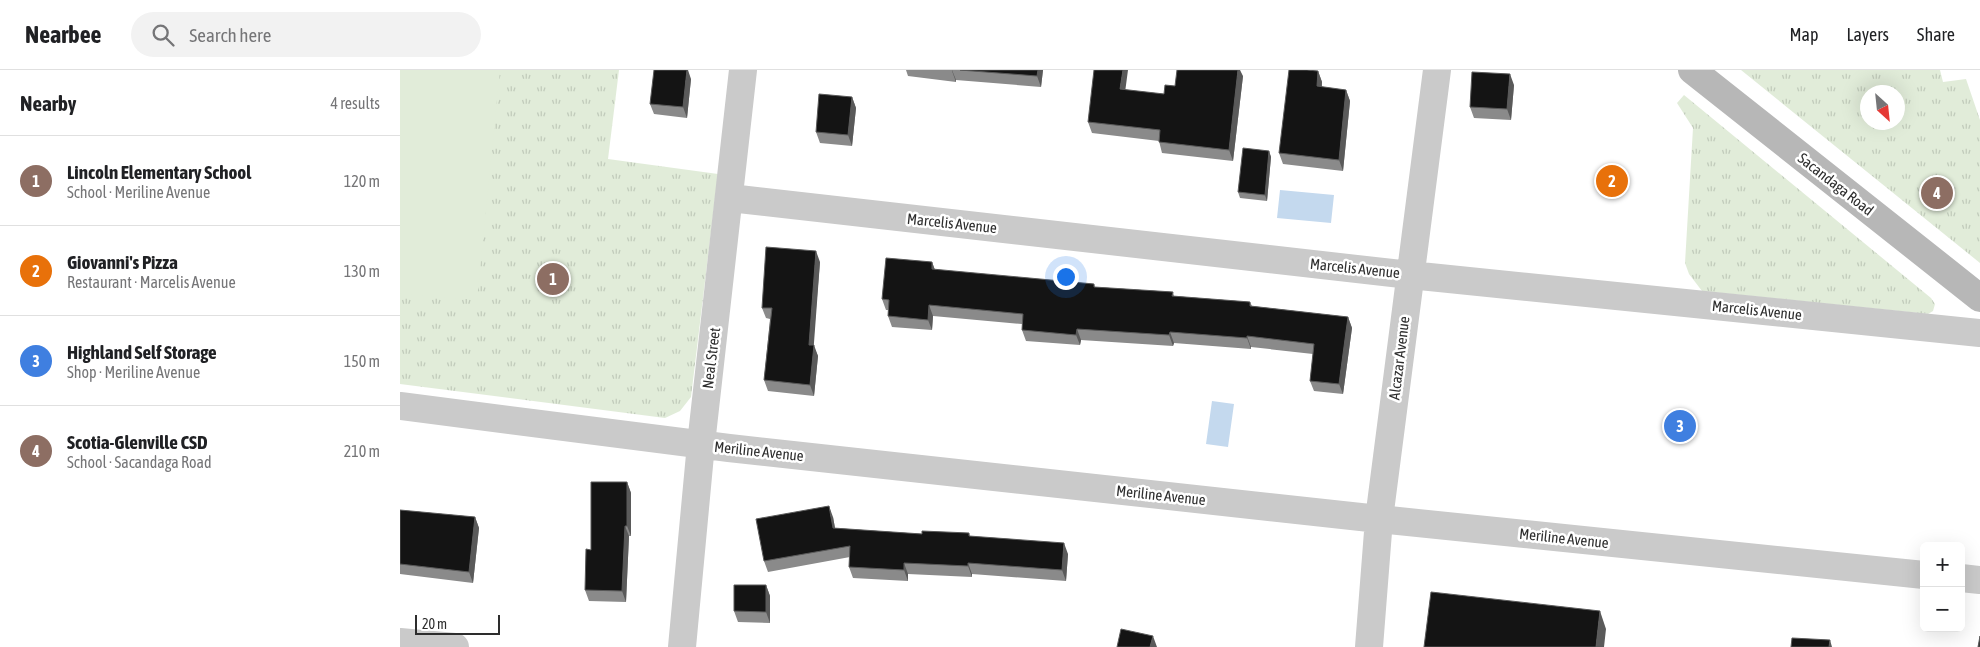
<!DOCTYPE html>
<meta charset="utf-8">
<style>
:root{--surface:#fff;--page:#f2f2f2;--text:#202124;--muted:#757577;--line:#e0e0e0;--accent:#1a73e8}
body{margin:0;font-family:"Asap Condensed",sans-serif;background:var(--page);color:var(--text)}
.controls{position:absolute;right:15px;bottom:15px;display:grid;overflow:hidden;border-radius:8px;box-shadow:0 5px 20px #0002}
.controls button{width:45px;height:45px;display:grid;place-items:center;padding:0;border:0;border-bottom:1px solid var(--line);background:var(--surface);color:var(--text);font:25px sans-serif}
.compass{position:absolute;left:1460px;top:15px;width:45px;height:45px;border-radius:50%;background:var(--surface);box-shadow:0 5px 20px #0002;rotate:153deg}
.scale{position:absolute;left:15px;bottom:12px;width:85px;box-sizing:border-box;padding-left:5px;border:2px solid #2d2d2d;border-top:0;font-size:14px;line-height:18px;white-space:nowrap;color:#2d2d2d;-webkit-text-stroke:4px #fff;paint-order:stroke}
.you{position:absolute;left:665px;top:206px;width:18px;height:18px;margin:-12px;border:4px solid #fff;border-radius:50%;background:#1a73e8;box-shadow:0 0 0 8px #1a73e833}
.badge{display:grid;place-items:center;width:32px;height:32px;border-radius:50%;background:var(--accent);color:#fff;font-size:16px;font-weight:700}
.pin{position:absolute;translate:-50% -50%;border:2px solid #fff;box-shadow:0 1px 5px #0006}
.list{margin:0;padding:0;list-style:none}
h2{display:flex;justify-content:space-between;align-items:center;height:65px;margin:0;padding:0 20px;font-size:21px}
h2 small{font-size:16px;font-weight:400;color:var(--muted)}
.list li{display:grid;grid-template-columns:32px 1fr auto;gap:15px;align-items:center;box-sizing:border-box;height:90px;padding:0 20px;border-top:1px solid var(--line)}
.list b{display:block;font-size:19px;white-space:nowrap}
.list p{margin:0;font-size:16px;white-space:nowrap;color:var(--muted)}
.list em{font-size:16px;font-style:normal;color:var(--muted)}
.icon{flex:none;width:28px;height:28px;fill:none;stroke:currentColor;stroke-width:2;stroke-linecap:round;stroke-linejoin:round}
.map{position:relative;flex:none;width:1580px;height:577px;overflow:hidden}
header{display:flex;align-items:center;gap:30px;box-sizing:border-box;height:70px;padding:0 25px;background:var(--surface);border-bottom:1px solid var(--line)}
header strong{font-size:24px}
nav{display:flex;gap:28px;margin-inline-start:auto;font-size:18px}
.search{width:350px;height:45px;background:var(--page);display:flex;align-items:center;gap:12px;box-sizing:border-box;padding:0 18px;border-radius:28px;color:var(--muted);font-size:19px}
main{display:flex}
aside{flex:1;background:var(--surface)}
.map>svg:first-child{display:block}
.grass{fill:url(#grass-tufts);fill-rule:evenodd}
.pitch{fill:#e1ecd9}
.water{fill:#c4d9ee}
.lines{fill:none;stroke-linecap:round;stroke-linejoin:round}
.minor{stroke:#cacaca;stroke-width:28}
.secondary{stroke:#b7b7b7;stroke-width:28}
.wall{fill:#8a8a8a}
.shaded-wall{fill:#5a5a5a}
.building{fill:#141414;stroke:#5a5a5a}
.labels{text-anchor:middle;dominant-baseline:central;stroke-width:5;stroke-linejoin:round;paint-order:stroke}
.street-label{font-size:15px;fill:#2d2d2d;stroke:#fff}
</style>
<header>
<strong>Nearbee</strong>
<div class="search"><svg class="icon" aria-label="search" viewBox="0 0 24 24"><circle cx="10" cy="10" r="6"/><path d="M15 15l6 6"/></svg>Search here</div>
<nav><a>Map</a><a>Layers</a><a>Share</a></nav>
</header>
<main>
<aside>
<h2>Nearby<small>4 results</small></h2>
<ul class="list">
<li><span class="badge" style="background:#8d6e63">1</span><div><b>Lincoln Elementary School</b><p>School · Meriline Avenue</p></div><em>120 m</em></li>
<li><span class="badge" style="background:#e8710a">2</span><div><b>Giovanni's Pizza</b><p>Restaurant · Marcelis Avenue</p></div><em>130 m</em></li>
<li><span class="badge" style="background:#3f7fe0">3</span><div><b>Highland Self Storage</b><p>Shop · Meriline Avenue</p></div><em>150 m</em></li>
<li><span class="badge" style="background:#8d6e63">4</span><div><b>Scotia-Glenville CSD</b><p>School · Sacandaga Road</p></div><em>210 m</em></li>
</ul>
</aside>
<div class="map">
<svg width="1580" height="577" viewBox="0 0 1580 577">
<defs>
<pattern id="grass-tufts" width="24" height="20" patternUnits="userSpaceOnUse" patternTransform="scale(1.25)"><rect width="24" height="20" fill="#e1ecd9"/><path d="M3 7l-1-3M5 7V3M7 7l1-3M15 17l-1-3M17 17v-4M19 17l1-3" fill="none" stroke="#c1cbbb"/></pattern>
</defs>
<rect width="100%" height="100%" fill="#fff"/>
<!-- grass -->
<path class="grass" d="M0,0h219l-11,89 110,15 -27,223 -11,14 -15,7 -265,-34z
M1341,0h199l3,12 23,-3 14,41v143zM1468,22h30v30h-30z
M1284,25l247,203 4,6 -2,7 -5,3 -226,-23 -13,-17 -4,-11 8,-135 -16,-25z"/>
<!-- pitch -->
<path class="pitch" d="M0,0h100l-23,230 -77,-7z"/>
<!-- water -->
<path class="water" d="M880,120l54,5 -3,28 -54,-5z
M812,331l22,3 -6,43 -22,-3z"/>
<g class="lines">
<!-- minor -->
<path class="minor" d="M330,128l680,77 570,58
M0,336l329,42 650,71 545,56
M1561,508l19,2
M0,572l55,5
M282,577l19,-203 42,-374
M969,577l10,-128 58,-449"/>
<!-- secondary -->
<path class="secondary" d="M1292,0l288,228"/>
</g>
<!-- wall -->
<path class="wall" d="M506,0h137l-2,17 -85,-7v2l-48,-6z
M918,1l4,11v5l24,3 4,11 -7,70 -60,-7 -4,-11z
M843,6l-10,85 -71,-8 -3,-12 -67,-8 -4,-11 38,-32 38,4 11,-8z
M291,9l-4,39 -33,-4 -4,-10z
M1114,15l-3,35 -37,-2 -4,-11z
M452,27l4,11 -4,38 -32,-3 -4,-11z
M869,81l2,6 -4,44 -27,-3 -2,-6z
M420,192l-7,83 5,11 -4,40 -46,-5 -4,-11 6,-61 -4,-1 -4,-10z
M532,192l3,8 159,14 1,3 78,5 1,4 76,6 2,4 96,11 4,11 -9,66 -29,-3 -4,-10 3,-27 -62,-7v2l-77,-6 -1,3 -92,-6 -1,5 -54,-4 -4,-11v-6l-89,-8 -1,14 -40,-3 -4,-11v-6h-2l-4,-11z
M227,412l4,11v43h-2l-3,66 -37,-1 -4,-11 6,-40z
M0,440l75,7 4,11 -6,55 -73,-9z
M433,447l2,11 87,6 47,-1 1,3 98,18 -2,27 -94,-7v3l-64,-3v7l-55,-3 -4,-11 1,-10 -82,15 -4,-11z
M366,515l4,11v27l-32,-1 -4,-11z"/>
<!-- shaded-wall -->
<path class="shaded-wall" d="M287,0h1l3,9 -4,39 -4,-11z
M552,0l4,10v2l-4,-11z
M638,0h5l-2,17 -4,-11z
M723,0h5l-4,30 -4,-11z
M838,0h2l3,6 -10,85 -4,-11z
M918,1l4,11 -1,15 -4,-11z
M1110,4l4,11 -3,35 -4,-11z
M946,20l4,11 -7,70 -4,-11z
M452,27l4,11 -4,38 -4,-11z
M869,81l2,6 -4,44 -2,-6z
M416,181l4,11 -7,94 -4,-11z
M532,192l4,11 -4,-4z
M529,235l4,11 -1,14 -4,-10z
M948,247l4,11 -9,66 -4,-10z
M677,259l4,11 -1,5 -4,-10z
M770,262l4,11 -1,3 -4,-11z
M847,266l4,11v2l-4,-11z
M414,275l4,11 -4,40 -4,-11z
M227,412l4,11v43l-4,-10z
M429,436l4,11 4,22 -4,-11z
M75,447l4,11 -6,55 -4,-11z
M225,456l4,10 -3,66 -4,-11z
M664,473l4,11 -2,27 -4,-11z
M504,493l4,11v7l-4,-11z
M568,493l4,11v3l-4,-11z
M366,515l4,11v27l-4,-11z
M1200,541l6,18 -2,18h-8z
M753,566l4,11h-7z
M1430,570l2,7h-3z"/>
<!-- building -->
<path class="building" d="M254,0h33l-4,37 -33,-3z
M560,0h78l-1,6z
M694,0h29l-3,19 44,5 1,-9 10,1 2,-16h61l-9,80 -70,-8 1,-12 -72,-8z
M889,0h18l11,1 -1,15 29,4 -7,70 -60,-7z
M1072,2l38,2 -3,35 -37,-2z
M419,24l33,3 -4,38 -32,-3z
M843,78l26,3 -4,44 -27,-3z
M366,177l50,4 -7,94h5l-4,40 -46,-5 8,-72h-10z
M486,188l46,4v7l162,15v3l79,5 -1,4 78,6v4l98,11 -9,67 -29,-3 4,-37 -67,-8v2l-77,-6 -1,3 -92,-6 -1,6 -54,-5 1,-16 -94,-9 -1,15 -40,-4 1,-16 -7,-1z
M191,412h36v44h-2l-3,65 -37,-1 1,-41 5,1z
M429,436l4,22 89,6v-3l47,2v3l95,7 -2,27 -94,-7v3l-64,-3v7l-55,-3 1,-21 -86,15 -8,-42z
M0,440l75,7 -6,55 -69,-8z
M334,515h32v27l-32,-1z
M1031,522l169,19 -4,36h-172z
M721,559l32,7 -3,11h-33z
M1580,566v11h-2z
M1392,568l38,2 -1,7h-38z"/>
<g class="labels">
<!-- street labels -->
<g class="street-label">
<text transform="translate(1436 114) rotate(38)">Sacandaga Road</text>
<text transform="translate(552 153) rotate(6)">Marcelis Avenue</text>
<text transform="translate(955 198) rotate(6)">Marcelis Avenue</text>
<text transform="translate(1357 240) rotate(6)">Marcelis Avenue</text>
<text transform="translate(311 288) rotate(-83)">Neal Street</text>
<text transform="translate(999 288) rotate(-83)">Alcazar Avenue</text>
<text transform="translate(359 381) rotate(6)">Meriline Avenue</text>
<text transform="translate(761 425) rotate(6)">Meriline Avenue</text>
<text transform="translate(1164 468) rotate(6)">Meriline Avenue</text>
</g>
</g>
</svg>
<div class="controls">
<button>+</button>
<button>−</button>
</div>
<svg class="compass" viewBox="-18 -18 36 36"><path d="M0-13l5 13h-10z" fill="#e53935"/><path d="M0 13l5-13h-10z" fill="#757577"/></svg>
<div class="scale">20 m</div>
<div class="you"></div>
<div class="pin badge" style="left:153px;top:209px;background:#8d6e63">1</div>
<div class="pin badge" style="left:1212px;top:111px;background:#e8710a">2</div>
<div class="pin badge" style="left:1280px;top:356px;background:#3f7fe0">3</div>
<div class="pin badge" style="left:1537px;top:123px;background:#8d6e63">4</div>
</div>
</main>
